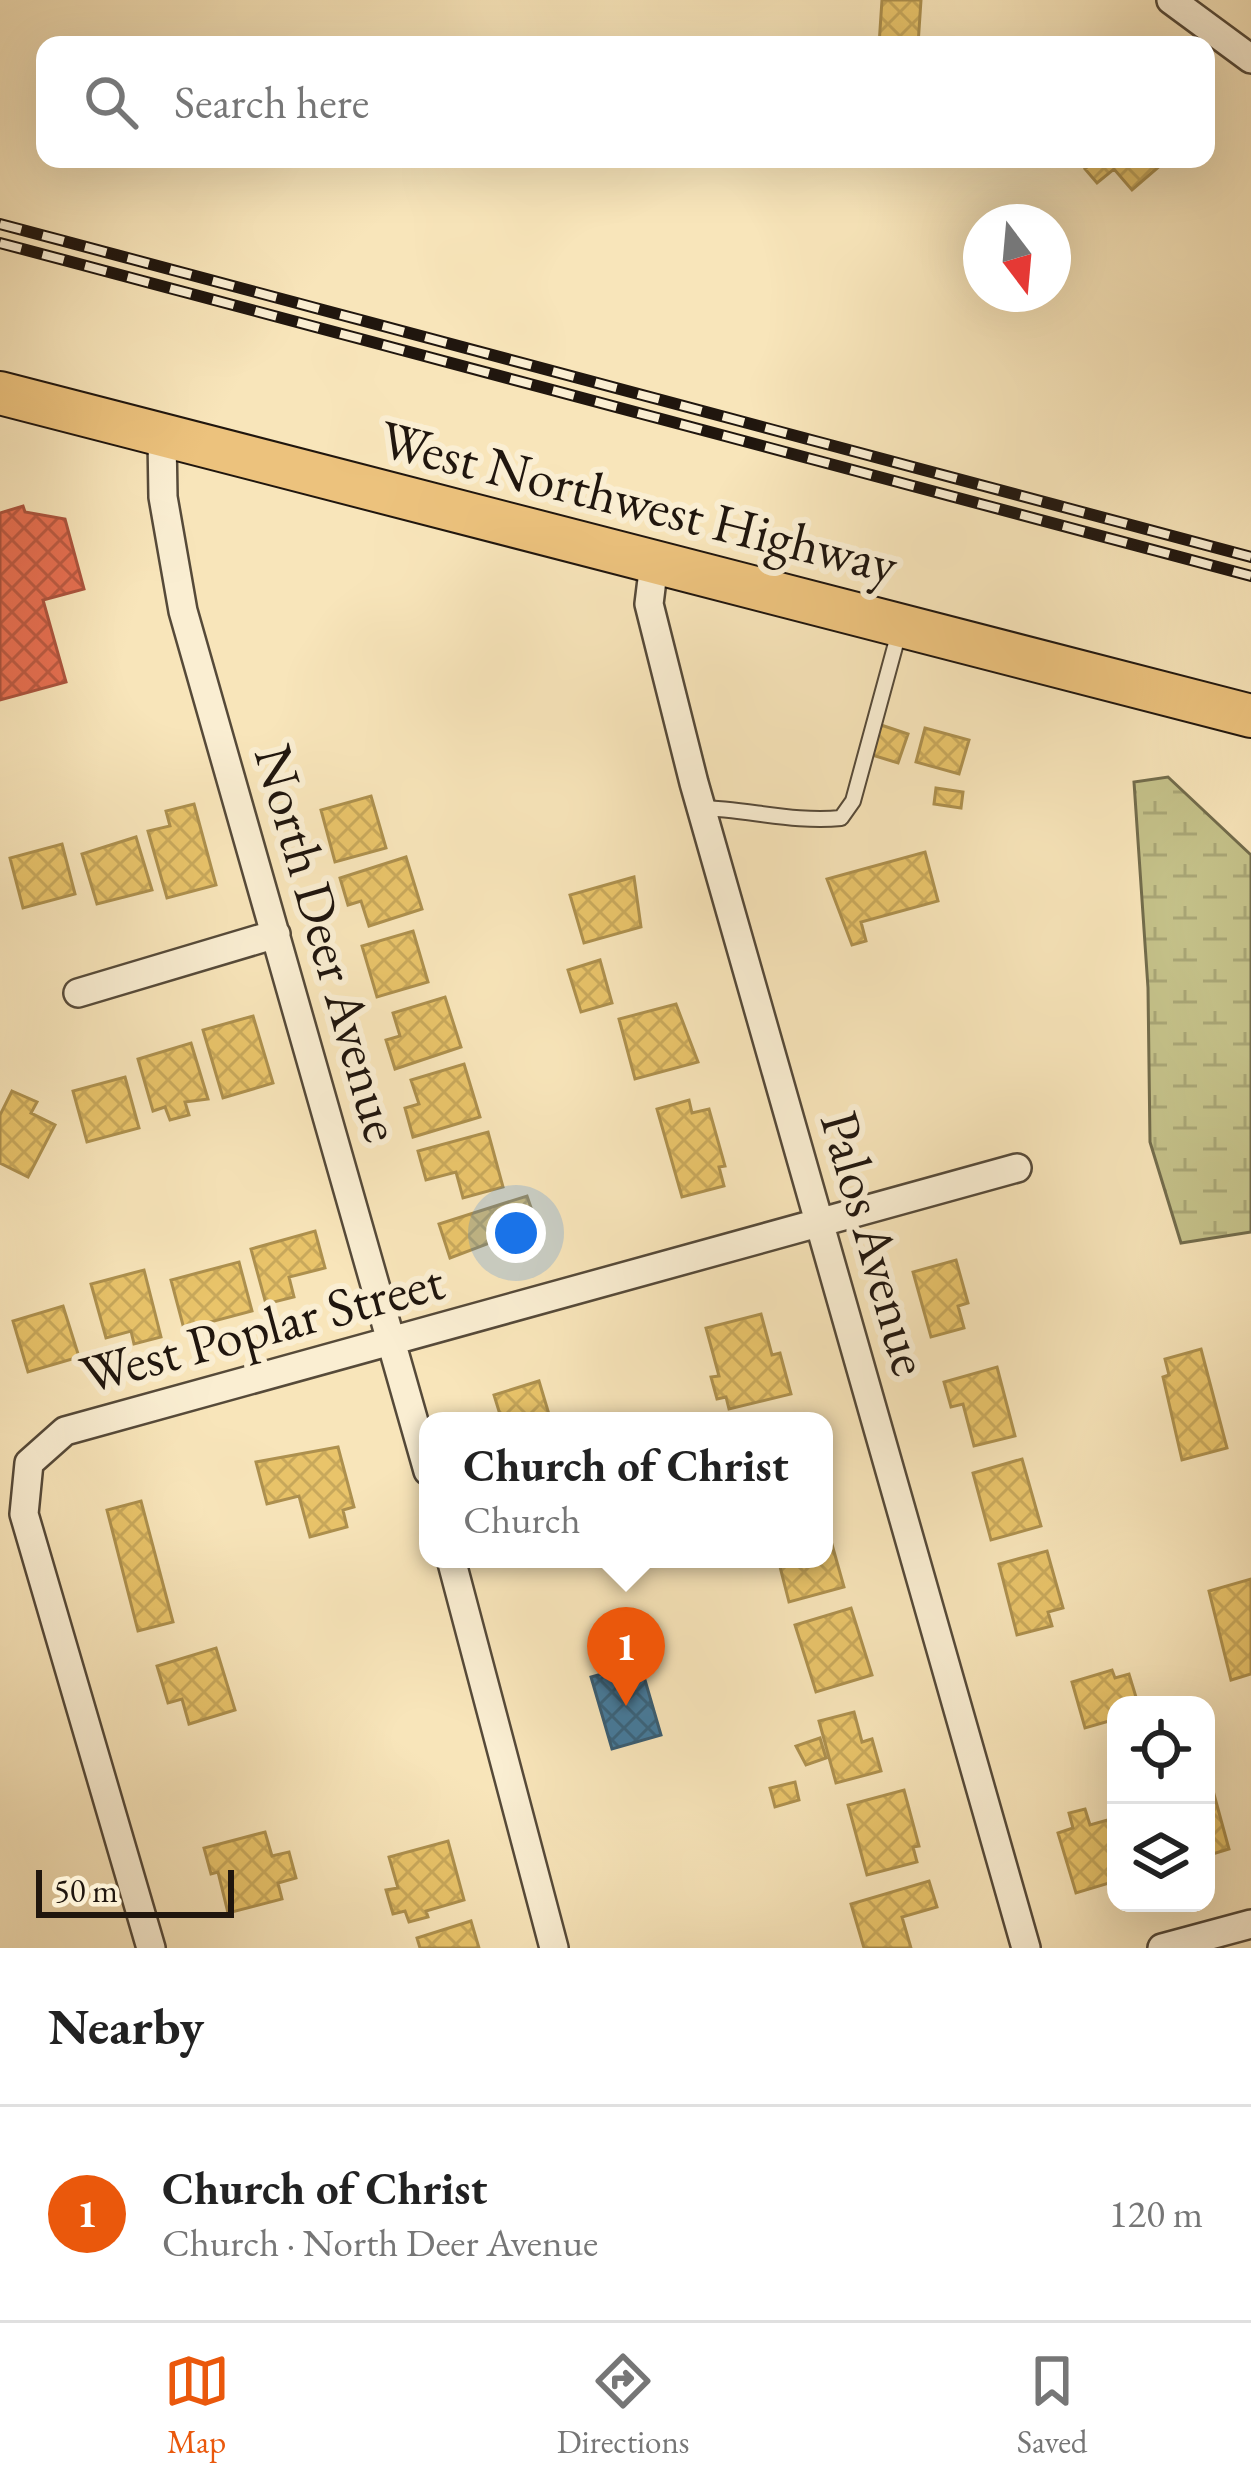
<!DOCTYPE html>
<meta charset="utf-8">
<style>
:root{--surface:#fff;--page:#f2f2f2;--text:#222;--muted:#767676;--line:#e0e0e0;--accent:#ea580c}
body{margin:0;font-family:"EB Garamond",serif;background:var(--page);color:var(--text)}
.controls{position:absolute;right:36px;bottom:36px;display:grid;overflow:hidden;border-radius:24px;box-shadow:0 12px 48px #0002}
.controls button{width:108px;height:108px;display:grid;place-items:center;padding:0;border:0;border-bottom:3px solid var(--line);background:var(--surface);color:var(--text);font:60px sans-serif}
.compass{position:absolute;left:963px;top:204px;width:108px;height:108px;border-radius:50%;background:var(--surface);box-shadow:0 12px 48px #0002;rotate:164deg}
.scale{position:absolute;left:36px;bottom:30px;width:198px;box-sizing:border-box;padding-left:12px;border:6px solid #20160e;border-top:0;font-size:33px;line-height:42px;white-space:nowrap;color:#20160e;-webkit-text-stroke:9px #faeed2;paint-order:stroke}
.you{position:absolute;left:516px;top:1233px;width:42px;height:42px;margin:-30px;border:9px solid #fff;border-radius:50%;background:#1a73e8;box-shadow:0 0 0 18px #1a73e833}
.badge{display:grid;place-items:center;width:78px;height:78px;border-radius:50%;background:var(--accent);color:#fff;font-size:39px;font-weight:700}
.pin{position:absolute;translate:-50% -99px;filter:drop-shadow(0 3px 6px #0008)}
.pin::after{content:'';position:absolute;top:63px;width:42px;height:36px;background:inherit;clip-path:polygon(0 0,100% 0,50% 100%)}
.popup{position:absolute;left:419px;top:1412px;width:414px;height:156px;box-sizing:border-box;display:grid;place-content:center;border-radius:24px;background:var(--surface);filter:drop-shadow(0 3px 9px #0005);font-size:39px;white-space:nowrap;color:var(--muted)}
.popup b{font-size:45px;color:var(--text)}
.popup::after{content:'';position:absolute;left:50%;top:100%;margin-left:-24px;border:24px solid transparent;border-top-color:var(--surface)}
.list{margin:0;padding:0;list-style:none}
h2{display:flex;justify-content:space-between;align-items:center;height:156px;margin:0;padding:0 48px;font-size:51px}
h2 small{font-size:39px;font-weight:400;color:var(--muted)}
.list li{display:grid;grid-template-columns:78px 1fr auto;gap:36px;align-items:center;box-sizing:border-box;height:216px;padding:0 48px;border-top:3px solid var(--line)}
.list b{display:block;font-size:45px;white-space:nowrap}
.list p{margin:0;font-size:39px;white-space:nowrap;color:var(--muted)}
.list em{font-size:39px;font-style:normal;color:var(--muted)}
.icon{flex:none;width:66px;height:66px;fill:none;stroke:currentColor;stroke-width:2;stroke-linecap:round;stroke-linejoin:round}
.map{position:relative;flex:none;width:1251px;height:1948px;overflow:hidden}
.search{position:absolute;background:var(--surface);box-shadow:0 12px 48px #0002;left:36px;right:36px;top:36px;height:132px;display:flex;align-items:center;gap:30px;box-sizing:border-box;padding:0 42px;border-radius:24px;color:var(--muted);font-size:45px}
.sheet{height:372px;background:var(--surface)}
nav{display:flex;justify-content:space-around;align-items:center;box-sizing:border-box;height:168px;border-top:3px solid var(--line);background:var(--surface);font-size:33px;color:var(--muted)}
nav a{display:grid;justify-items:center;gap:6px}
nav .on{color:var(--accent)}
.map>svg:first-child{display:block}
.wetland{fill:url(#wetland-marsh);stroke:#726c4c;stroke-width:3}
.homes{fill:url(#homes-cross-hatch);stroke:#ad904e;stroke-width:3}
.shops{fill:url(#shops-cross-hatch);stroke:#ab543d;stroke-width:3}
.public{fill:url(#public-cross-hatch);stroke:#3a5d72;stroke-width:3}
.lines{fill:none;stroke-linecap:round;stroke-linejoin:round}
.lane-casing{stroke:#564a39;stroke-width:18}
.street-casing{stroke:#564a39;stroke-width:32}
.primary-casing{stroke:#20160e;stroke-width:46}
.lane{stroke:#faeed2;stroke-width:14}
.street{stroke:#faeed2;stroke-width:27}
.primary{stroke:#ecc27d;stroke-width:42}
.rail-casing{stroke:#20160e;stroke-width:12}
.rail{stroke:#faeed2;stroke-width:8;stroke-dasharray:22;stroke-linecap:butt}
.labels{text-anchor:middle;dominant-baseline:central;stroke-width:12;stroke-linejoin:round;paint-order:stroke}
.street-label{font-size:54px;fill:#20160e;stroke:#faeed2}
</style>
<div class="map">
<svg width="1251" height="1948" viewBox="0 0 1251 1948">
<defs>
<pattern id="wetland-marsh" width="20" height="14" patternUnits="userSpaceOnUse" patternTransform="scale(3)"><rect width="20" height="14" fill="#c5c28a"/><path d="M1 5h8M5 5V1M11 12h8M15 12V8" fill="none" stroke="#a9a676"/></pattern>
<pattern id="homes-cross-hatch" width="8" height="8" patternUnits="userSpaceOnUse" patternTransform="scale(3)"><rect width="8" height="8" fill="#e9c46a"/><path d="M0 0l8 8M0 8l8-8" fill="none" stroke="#c8a85b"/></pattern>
<pattern id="shops-cross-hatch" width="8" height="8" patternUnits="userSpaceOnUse" patternTransform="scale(3)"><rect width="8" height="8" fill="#e76f51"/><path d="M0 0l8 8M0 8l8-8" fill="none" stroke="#bb5a42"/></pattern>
<pattern id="public-cross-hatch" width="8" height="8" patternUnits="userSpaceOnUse" patternTransform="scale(3)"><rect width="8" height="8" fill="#457b9d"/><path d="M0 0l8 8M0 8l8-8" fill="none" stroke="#39647e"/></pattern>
</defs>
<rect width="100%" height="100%" fill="#f8e5ba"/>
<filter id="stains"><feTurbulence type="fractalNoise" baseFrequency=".00167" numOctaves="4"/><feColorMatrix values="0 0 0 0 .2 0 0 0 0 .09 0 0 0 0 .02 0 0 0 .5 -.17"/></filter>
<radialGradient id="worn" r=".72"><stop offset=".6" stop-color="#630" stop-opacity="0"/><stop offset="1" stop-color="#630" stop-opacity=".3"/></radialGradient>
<!-- wetland -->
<path class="wetland" d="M1168,777l83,78v377l-70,11 -31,-101 -2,-154 -14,-206z"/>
<!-- homes -->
<path class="homes" d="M882,0h39l-3,45h-39z
M1096,159h62l4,5 -30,26 -18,-21 -17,14 -12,-14z
M878,724l30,10 -10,29 -29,-9z
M925,728l44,12 -10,34 -43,-12z
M936,788l27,4 -2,16 -27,-4z
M371,796l15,52 -51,14 -14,-52z
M194,804l22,81 -49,13 -19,-67 22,-5 -4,-15z
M136,837l16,53 -55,14 -15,-50z
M62,844l13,50 -52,14 -13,-50z
M925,852l13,49 -77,21 5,19 -14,4 -25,-66z
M406,857l16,52 -53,17 -8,-25 -13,4 -8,-27z
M634,877l7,50 -57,16 -14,-48z
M413,931l15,51 -51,15 -15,-51z
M600,960l12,43 -31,9 -13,-42z
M445,997l16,50 -66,22 -9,-29 14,-4 -7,-23z
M676,1004l22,58 -63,17 -16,-60z
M253,1016l20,67 -50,15 -20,-68z
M191,1043l17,56 -23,3 4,13 -19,5 -5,-13 -12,4 -15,-52z
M464,1064l16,53 -67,20 -8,-29 14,-4 -8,-24z
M125,1077l14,51 -52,14 -14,-51z
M12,1091l25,11 -6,11 24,12 -27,52 -28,-14v-48z
M689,1100l3,13 17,-4 16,57 -6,1 5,19 -42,11 -25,-88z
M488,1132l15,55 -40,11 -7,-26 -30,8 -8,-29z
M527,1196l10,29 -87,33 -11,-34z
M315,1231l10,37 -36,9 5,20 -28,7 -15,-55z
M956,1260l12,43 -10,3 6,22 -33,9 -18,-65z
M239,1262l13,49 -68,18 -13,-49z
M144,1270l17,67 -27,7 -3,-13 -25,7 -15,-54z
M63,1306l16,51 -51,15 -15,-51z
M761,1314l11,41 8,-2 11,41 -62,15 -3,-12 -9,2 -6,-22 8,-1 -13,-48z
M1201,1349l26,99 -45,12 -19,-83 6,-2 -4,-16z
M997,1367l18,69 -41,10 -11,-42 -12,3 -7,-25z
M539,1381l12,40h-49l-8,-26z
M338,1447l16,60 -11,3 4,17 -37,10 -11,-41 -32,8 -11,-42z
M1022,1459l19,67 -50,14 -18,-67z
M141,1501l32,121 -35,9 -31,-121z
M824,1516l20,71 -55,15 -11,-43h46z
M1047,1551l16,57 -15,4 4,14 -35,9 -18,-71z
M1251,1579v95l-20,6 -22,-89z
M851,1608l21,67 -56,17 -21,-67z
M216,1648l19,62 -46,14 -7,-25 -14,4 -11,-37z
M1112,1670l3,8 14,-4 7,23 -18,6 -2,16 -31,9 -13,-46z
M854,1712l8,30 10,-3 9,32 -45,12 -17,-62z
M820,1738l6,20 -20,7 -10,-19z
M795,1782l4,18 -24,7 -5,-19z
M1212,1787l17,62 -23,7v-67z
M904,1790l15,56 -6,1 4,15 -50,13 -19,-70z
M1085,1809l5,16 21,-6 5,10v52l-40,12 -18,-60 15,-5 -4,-15z
M265,1832l7,24 17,-4 7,26 -18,5 4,16 -54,14 -10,-41 -7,2 -7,-26z
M448,1841l16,59 -38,11 2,6 -19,5 -4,-11 -12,3 -7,-24 12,-2 -9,-31z
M929,1881l8,26 -35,10 9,31h-47l-13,-44z
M471,1921l8,27h-59l-3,-10z"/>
<!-- shops -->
<path class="shops" d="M23,506l2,6 40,7 19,70 -41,11 23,82 -66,18v-187z"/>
<!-- public -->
<path class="public" d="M640,1663l21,72 -49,14 -21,-72z"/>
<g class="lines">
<defs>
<path id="lane" d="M701,808c46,1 94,15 140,10l12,-17 46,-169"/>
<path id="street" d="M1171,0l80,59
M162,438l1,59 20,114 245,860
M654,563l-5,41 45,179 332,1165
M78,993l198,-59
M451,1559l103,389
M151,1948l-127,-434 5,-51 36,-32 952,-263
M1162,1948l89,-24"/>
<path id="primary" d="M0,393l1251,323"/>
</defs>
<!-- lane casing -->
<use href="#lane" class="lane-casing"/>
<!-- street casing -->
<use href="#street" class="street-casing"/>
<!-- primary casing -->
<use href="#primary" class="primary-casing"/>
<!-- lane -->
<use href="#lane" class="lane"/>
<!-- street -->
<use href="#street" class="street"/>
<!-- primary -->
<use href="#primary" class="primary"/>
<defs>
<path id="rail" d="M0,224l1251,333
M0,243l1251,333"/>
</defs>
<!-- rail casing -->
<use href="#rail" class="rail-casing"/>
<!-- rail -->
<use href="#rail" class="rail"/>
</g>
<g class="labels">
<!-- street labels -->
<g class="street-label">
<text transform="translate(639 501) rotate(14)">West Northwest Highway</text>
<text transform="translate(329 943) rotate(74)">North Deer Avenue</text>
<text transform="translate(876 1243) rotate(74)">Palos Avenue</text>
<text transform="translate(262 1327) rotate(-15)">West Poplar Street</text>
</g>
</g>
<rect width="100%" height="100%" filter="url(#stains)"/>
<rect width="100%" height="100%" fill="url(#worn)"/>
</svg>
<div class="controls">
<button><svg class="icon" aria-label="locate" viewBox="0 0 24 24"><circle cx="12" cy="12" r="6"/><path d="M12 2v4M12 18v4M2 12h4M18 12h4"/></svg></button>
<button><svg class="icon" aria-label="layers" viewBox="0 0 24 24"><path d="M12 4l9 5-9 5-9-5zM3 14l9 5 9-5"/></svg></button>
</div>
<svg class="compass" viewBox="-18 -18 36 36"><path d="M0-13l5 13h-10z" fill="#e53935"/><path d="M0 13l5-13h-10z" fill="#767676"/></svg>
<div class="scale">50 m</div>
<div class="you"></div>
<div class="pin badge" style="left:626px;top:1706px">1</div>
<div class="popup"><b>Church of Christ</b>Church</div>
<div class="search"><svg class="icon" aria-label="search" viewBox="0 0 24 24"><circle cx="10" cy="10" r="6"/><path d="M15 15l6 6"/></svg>Search here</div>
</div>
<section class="sheet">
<h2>Nearby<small></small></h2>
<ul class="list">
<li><span class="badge">1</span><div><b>Church of Christ</b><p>Church · North Deer Avenue</p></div><em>120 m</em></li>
</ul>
</section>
<nav>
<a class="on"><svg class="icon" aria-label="map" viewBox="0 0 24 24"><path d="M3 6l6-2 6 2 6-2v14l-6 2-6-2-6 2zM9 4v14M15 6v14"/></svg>Map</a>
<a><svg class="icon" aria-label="directions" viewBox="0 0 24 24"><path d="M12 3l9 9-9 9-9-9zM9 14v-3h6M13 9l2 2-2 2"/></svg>Directions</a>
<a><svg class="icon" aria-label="saved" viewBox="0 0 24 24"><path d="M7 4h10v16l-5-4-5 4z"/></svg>Saved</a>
</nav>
